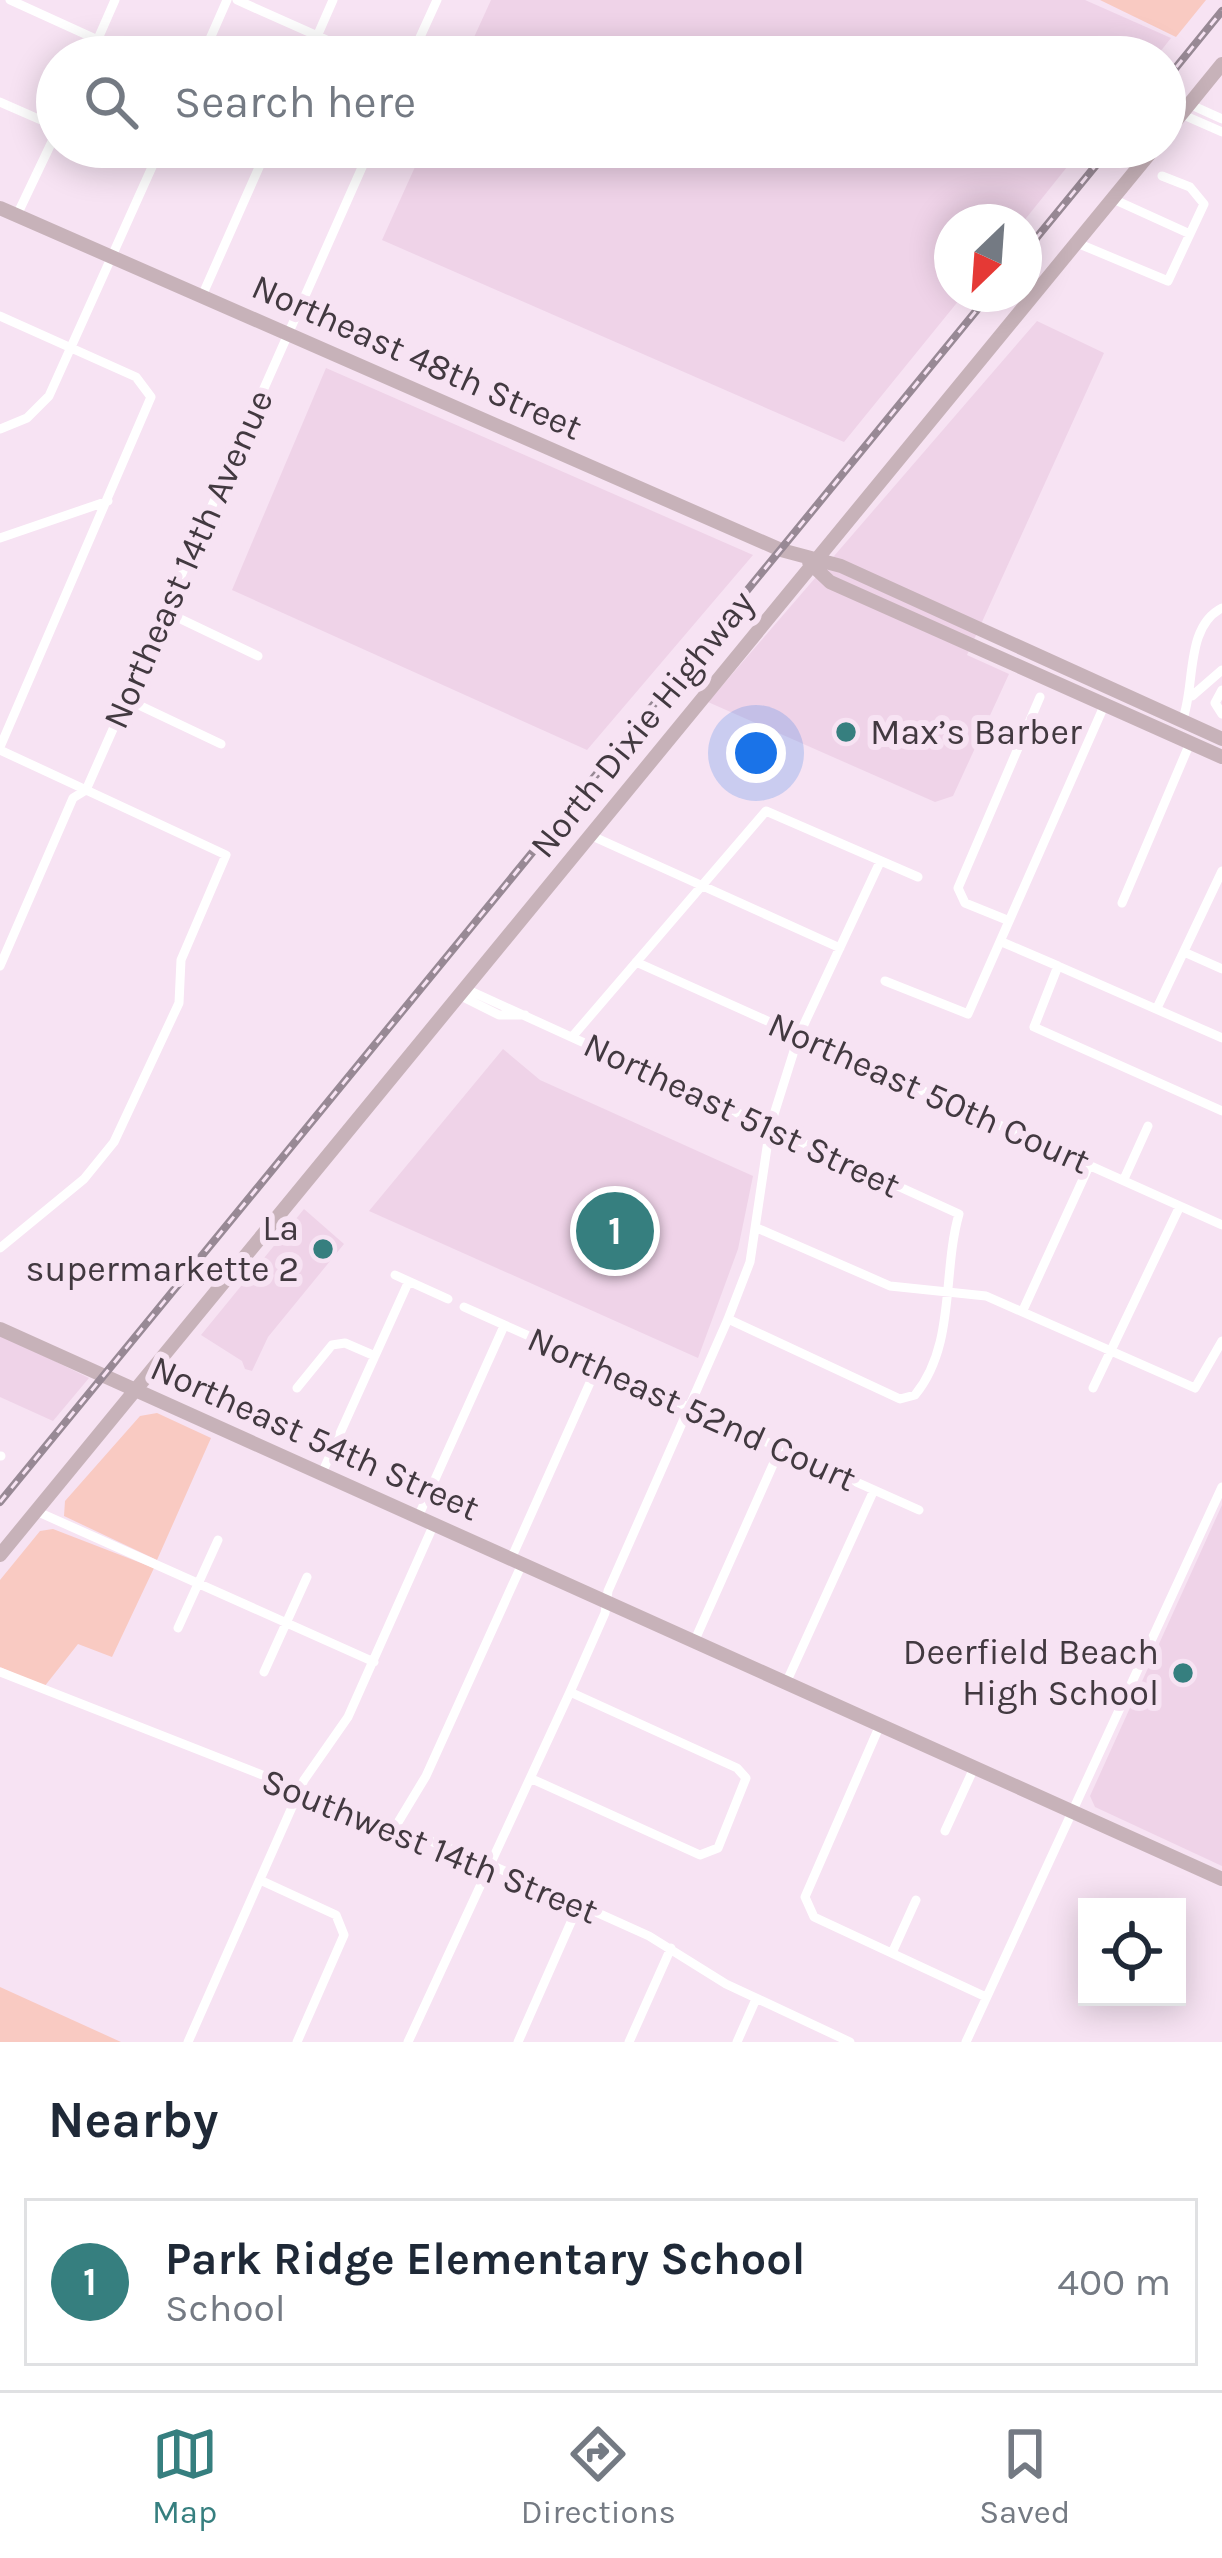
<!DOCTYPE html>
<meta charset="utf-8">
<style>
:root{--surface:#fff;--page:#f2f2f3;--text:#1f2937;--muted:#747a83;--line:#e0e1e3;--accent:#367f7f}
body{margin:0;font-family:Karla,sans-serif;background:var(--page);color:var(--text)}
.controls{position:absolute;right:36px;bottom:36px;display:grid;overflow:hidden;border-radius:0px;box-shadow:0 6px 30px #0003}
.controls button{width:108px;height:108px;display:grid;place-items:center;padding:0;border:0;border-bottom:3px solid var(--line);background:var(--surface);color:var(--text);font:60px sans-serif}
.compass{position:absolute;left:934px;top:204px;width:108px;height:108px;border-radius:50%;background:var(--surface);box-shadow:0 6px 30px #0003;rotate:205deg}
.you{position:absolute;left:756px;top:753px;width:42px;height:42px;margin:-30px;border:9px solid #fff;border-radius:50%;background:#1a73e8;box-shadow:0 0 0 18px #1a73e833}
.badge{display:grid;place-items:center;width:78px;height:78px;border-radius:50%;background:var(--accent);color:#fff;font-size:39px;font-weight:700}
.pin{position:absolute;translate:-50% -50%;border:6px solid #fff;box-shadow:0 3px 12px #0006}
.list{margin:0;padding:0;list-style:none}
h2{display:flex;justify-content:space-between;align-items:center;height:156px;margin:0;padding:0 48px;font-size:51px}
h2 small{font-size:39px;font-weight:400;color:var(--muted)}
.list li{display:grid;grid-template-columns:78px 1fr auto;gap:36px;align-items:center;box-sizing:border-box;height:168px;margin:0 24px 24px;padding:0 24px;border:3px solid var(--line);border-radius:0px}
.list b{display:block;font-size:45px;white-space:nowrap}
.list p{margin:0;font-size:39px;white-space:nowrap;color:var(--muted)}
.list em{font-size:39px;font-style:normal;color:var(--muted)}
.icon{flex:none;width:66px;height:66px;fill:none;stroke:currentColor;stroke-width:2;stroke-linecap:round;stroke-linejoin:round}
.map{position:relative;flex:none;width:1222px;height:2042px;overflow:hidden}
.search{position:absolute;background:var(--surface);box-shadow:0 6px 30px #0003;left:36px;right:36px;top:36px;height:132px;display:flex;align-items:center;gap:30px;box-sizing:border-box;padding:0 42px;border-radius:66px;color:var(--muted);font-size:45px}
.sheet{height:348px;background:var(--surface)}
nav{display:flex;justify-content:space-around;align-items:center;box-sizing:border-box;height:168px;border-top:3px solid var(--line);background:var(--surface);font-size:33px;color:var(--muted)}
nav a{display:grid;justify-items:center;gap:6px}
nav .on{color:var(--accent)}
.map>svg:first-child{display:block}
.built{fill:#efd3e8}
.green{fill:#f9cac2}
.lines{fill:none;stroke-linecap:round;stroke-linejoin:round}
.street{stroke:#fff;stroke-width:9}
.secondary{stroke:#c7b2b9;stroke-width:14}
.rail-casing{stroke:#988995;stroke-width:8}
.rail{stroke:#f7e3f3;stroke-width:3;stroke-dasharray:9;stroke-linecap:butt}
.poi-dot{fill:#367f7f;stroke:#f7e3f3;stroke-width:4.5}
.labels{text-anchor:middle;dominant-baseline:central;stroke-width:12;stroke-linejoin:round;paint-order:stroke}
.street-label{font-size:36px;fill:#423940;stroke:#f7e3f3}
.poi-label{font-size:36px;fill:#423940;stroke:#f7e3f3;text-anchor:end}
</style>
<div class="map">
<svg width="1222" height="2042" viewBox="0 0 1222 2042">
<rect width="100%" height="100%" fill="#f7e3f3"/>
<!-- built -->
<path class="built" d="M491,0h594l86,38 -15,19h-691z
M424,147h659l-60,75h-71v72h12l-120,148 -462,-202z
M1037,321l67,32 -137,302 42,19 -56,122 -18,6 -227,-100z
M326,368l427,187 -166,195 -355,-160z
M503,1049l37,31 213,96 -15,73 -40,109 -329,-147z
M304,1209l40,35 -76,93 -16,34 -7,-2 -3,-8 -41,-26z
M0,1334l89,44 -36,43 -53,-24z
M1222,1505v361l-127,-59 -5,-11z"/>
<!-- green -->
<path class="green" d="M1100,0h106l-30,37z
M157,1413l54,25 -54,122 -93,-44 1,-15 75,-85z
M53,1529l101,39 -42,89 -34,-13 -34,43 -44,-20v-87l40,-49z
M0,1987l121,55h-121z"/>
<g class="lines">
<!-- street -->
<path class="street" d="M10,0l88,40
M237,0l128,57
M90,57l25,-57
M202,57l25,-57
M308,57l25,-57
M411,57l26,-57
M0,102l57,25
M1189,104l33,15
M1181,114l41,18
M1113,199l77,35
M17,215l40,-84
M1077,243l91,38 36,-77 -14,-17 -28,-11
M202,296l66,-149
M0,316l136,61 15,20 -151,350
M0,429l27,-11 22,-22 112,-249
M0,538l108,-37
M166,612l92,44
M1222,690l-7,13 7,11
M1192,696l30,-26
M126,699l95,45
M1182,721c14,-33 2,-94 40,-113
M0,750l226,105 -45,105 -2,43 -65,139 -30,37 -84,69
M592,836l248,112
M1122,903l68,-160
M1007,920l-42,-17 -7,-15 82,-191
M1002,942l56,24 -24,61 188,84
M1184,952l38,17
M636,962l586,263
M0,966l73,-168 13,-8 285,-643
M1058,966l164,72
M885,981l83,33 136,-308
M466,989l493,225c-17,59 -3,131 -44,181l-15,4 -172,-80
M461,996l38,19h26
M1157,1008l65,-137
M572,1037l194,-226 152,66
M1124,1179l24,-53
M757,1228l133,58 96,10 209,92 27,-47
M395,1275l53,24
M464,1307l455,203
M1023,1310l66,-144
M297,1388l35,-43 13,-2 30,13
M1093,1388l87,-182
M0,1456h1
M322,1473l86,-190
M36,1511l338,151
M418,1517l86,-191
M511,1559l86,-192
M178,1628l40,-88
M694,1642l86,-193
M0,1672l489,192 160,72 77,48 124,58
M264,1672l43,-95
M786,1683l88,-193
M880,1725l-75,172 9,20 172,80
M532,1779l168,76 18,-7 28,-70 -9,-10 -167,-76
M394,1829l32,-53 96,-212
M945,1831l29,-63
M260,1880l76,35 8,20 -47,107
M892,1953l24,-53
M188,2042l116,-262 44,-63 86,-193
M408,2042l162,-350 35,-79 3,-22 120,-272 22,-57 20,-135 29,-92 81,-173
M518,2042l61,-138
M629,2042l42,-94
M737,2042l19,-43
M966,2042l256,-555"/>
<!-- secondary -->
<path class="secondary" d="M1165,134l57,-70
M0,208l781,342 60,16 381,173
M809,562l21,20 392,175
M0,1329l1222,550
M0,1555l1155,-1408"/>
<defs>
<path id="rail" d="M1165,81l57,-70
M1024,253l87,-106
M0,1502l990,-1208"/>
</defs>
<!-- rail casing -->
<use href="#rail" class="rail-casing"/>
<!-- rail -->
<use href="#rail" class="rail"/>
</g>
<!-- markers -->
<g class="poi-dot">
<circle cx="846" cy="732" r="12"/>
<circle cx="323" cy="1249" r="12"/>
<circle cx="1183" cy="1673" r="12"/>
</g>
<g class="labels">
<!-- street labels -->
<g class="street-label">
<text transform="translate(417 357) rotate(24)">Northeast 48th Street</text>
<text transform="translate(188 559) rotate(-66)">Northeast 14th Avenue</text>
<text transform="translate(642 724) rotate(-51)">North Dixie Highway</text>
<text transform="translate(929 1093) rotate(24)">Northeast 50th Court</text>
<text transform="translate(742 1115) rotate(25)">Northeast 51st Street</text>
<text transform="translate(692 1409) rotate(24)">Northeast 52nd Court</text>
<text transform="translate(315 1438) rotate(24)">Northeast 54th Street</text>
<text transform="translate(430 1846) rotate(22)">Southwest 14th Street</text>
</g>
<!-- poi labels -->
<g class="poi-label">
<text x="870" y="732" text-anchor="start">Max’s Barber</text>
<text x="299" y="1228">La<tspan x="299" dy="41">supermarkette 2</tspan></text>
<text x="1159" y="1652">Deerfield Beach<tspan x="1159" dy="41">High School</tspan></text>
</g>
</g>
</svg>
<div class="controls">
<button><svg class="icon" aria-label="locate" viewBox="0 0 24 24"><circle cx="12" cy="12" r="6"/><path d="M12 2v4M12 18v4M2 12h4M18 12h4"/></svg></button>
</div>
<svg class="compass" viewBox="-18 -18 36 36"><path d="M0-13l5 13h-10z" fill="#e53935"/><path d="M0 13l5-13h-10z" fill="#747a83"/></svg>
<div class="you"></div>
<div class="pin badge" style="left:615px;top:1231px">1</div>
<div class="search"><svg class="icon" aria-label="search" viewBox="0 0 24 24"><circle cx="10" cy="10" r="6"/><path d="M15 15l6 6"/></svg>Search here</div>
</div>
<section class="sheet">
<h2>Nearby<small></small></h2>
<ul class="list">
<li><span class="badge">1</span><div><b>Park Ridge Elementary School</b><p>School</p></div><em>400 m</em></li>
</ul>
</section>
<nav>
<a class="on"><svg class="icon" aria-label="map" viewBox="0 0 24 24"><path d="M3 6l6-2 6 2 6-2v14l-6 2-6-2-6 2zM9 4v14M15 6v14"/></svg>Map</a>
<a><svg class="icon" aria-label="directions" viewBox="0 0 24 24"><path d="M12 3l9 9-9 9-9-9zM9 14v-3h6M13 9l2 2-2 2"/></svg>Directions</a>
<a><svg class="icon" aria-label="saved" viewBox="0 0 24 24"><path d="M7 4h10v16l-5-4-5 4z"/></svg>Saved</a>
</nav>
